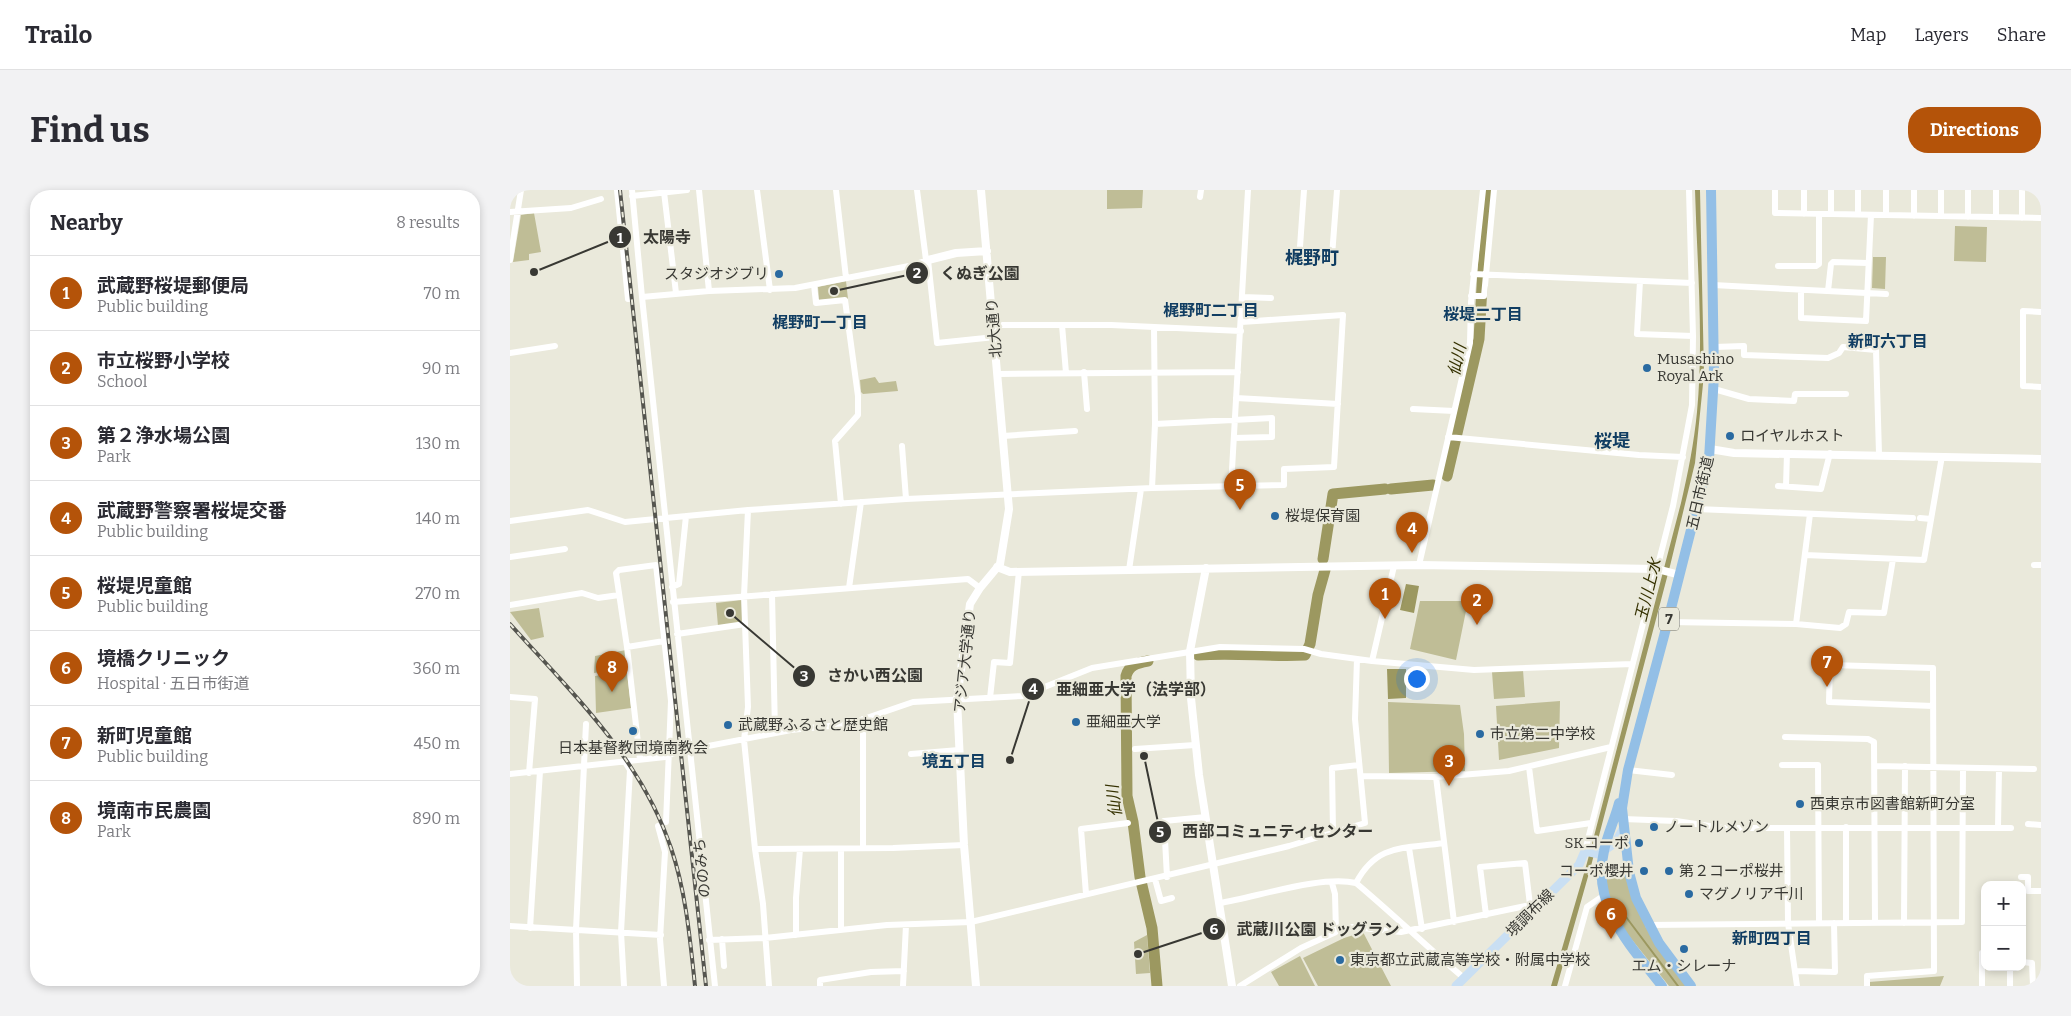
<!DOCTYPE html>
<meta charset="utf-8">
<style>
:root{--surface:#fff;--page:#f2f2f3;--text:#2b2b33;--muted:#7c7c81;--line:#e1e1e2;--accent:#b45309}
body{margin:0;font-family:Bitter,"Noto Sans JP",serif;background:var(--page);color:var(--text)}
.controls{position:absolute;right:15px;bottom:15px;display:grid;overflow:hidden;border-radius:10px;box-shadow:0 2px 8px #0003}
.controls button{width:45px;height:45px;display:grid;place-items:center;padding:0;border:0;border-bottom:1px solid var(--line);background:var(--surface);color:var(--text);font:25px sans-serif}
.you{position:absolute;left:906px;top:488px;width:18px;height:18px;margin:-12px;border:4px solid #fff;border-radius:50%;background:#1a73e8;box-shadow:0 0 0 8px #1a73e833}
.badge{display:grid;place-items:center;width:32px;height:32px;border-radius:50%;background:var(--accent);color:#fff;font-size:16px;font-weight:700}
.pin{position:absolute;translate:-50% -41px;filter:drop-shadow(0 1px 2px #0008)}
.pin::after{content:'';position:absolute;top:26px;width:18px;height:15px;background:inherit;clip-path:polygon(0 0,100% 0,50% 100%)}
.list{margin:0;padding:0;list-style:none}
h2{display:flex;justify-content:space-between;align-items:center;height:65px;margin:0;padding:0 20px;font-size:21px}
h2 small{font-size:16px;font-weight:400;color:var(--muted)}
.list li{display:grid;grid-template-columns:32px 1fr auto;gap:15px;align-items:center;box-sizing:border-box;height:75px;padding:0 20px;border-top:1px solid var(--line)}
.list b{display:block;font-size:19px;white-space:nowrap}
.list p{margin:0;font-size:16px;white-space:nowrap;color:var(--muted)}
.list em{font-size:16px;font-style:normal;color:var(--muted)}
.map{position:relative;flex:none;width:1531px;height:796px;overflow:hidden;border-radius:20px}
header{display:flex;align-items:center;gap:30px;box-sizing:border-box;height:70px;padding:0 25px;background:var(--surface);border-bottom:1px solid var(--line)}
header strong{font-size:24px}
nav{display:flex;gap:28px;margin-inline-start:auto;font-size:18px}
.intro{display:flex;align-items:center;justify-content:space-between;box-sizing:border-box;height:120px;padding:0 30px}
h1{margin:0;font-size:35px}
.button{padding:12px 22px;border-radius:20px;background:var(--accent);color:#fff;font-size:18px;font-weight:700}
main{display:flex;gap:30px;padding:0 30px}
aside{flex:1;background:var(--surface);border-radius:20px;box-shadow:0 2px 8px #0003}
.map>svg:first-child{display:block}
.green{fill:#bfbd96}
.water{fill:#9c9860}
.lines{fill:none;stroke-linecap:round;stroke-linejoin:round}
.stream{stroke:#9c9860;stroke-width:2}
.river{stroke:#9c9860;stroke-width:11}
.minor{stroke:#fff;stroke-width:6}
.tertiary{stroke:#fff;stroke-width:8}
.secondary{stroke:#c9dff3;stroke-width:9}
.primary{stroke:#93bfe6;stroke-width:10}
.rail-casing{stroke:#55554f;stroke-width:4}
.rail{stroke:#eae9db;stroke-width:2;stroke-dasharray:5.5;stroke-linecap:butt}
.poi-dot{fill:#2a6aa1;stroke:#eae9db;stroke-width:2}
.labels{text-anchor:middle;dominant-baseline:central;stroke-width:4.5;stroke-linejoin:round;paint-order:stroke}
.shield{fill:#eae9db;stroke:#6d6d65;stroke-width:1}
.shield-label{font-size:14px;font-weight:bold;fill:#383833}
.poi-label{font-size:15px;fill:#383833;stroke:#eae9db;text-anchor:start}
.street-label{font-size:15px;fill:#383833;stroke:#eae9db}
.neighbourhood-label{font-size:16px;font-weight:bold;fill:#103d62;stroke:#eae9db}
.water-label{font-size:16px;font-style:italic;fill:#353101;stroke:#eae9db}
.quarter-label{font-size:18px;font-weight:bold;fill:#103d62;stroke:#eae9db}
.leader{fill:none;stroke:#383833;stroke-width:2}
.callout-dot{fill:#383833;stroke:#eae9db;stroke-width:2}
.mark-label{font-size:15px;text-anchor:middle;font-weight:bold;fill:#fff}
.callout-label{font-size:16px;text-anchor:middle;font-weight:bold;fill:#383833;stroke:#eae9db;stroke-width:4.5;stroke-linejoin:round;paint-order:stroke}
</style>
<header>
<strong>Trailo</strong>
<nav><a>Map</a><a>Layers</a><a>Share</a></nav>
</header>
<div class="intro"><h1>Find us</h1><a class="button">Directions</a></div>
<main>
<aside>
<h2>Nearby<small>8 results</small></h2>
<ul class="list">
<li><span class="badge">1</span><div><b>武蔵野桜堤郵便局</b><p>Public building</p></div><em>70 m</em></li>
<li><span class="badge">2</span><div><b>市立桜野小学校</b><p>School</p></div><em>90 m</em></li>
<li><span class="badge">3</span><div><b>第２浄水場公園</b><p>Park</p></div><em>130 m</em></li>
<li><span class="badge">4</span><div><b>武蔵野警察署桜堤交番</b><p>Public building</p></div><em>140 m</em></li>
<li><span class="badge">5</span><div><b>桜堤児童館</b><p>Public building</p></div><em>270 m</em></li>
<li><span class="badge">6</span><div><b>境橋クリニック</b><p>Hospital · 五日市街道</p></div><em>360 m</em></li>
<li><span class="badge">7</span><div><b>新町児童館</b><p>Public building</p></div><em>450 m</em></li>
<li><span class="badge">8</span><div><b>境南市民農園</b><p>Park</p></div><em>890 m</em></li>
</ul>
</aside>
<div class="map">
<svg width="1531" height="796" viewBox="0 0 1531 796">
<rect width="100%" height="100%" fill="#eae9db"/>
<!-- green -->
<path class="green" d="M597,0h36l-1,18 -35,1z
M24,23l7,39 -12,2v6l-16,2 8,-47z
M1445,36l32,1 -1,35 -32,-1z
M1363,67h13l-1,32 -13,-1z
M336,91l2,18 -29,1 -1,-13z
M365,187l4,6 17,-2 2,10 -35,3 -2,-2 -1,-12z
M232,410l1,23 -25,3 -2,-23z
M910,411h48l-12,59 -46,-11z
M29,418l5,29 -13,3 -21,-28z
M116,460l2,18 -34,5 1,-17z
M1013,480l2,27 -31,2 -2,-27z
M117,481l4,37 -35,5 -1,-37z
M1050,511l-1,47 -60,12 -3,-54z
M878,512l72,3 4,29 1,37 -76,2z
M1104,683l12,1 60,112h-17l-48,-60 -19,-45z
M853,742l28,54h-73l-15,-28 41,-20z
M637,745l3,38 -14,1 -2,-32z
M790,766l15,30h-36l-8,-14z
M1434,786l-4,10h-71v-4z"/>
<!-- water -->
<path class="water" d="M1185,0h5l4,184 -9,89 -25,103 -79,300 -34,120h-6l36,-123 94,-360c7,-30 13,-60 16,-91 7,-73 0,-149 -2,-222z
M896,394l13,2 -5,27 -14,-3z
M877,479h19v29l-18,1z"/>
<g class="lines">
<!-- stream -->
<path class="stream" d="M1113,723l55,73"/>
<!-- river -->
<path class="river" d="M937,286l32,-137 4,-70 7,-79
M881,299l42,-4
M813,369l10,-65 52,-5
M688,465c36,-3 71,2 107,0l5,-11 8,-49 7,-25
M638,471c-11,2 -19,4 -22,15l1,120 6,26 7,55 12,51 5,58"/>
<!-- minor -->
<path class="minor" d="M107,0l11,109
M122,0l10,107 67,-6 86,-3 114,-22 19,-6 9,83 58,-6
M189,0l10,101
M247,0l13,100
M326,0l10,88
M407,0l9,70
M794,0l-5,71 33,-5 5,-66
M1265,0v23l266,5
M154,2l12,101
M122,6l55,-6
M690,7l1,-7
M0,22l61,-4 30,-9
M1294,24v-24
M1321,24v-24
M1348,24v-24
M1376,25v-25
M1404,26v-26
M1431,26v-26
M1458,27v-27
M1486,27v-27
M1512,28v-28
M0,70l11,-70
M1268,76h38l3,-2v-50
M963,84l219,9
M1130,91l-3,53 56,2
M304,95l2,18 29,-3 13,96v19l-23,26 6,63
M1203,95l173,9
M1291,100v28l65,3 5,-106
M1318,101l3,-27 2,-2 35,1
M961,106h13l10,-106
M132,107l73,689
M732,107l29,1
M1531,122l-18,-1v75l18,1
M484,135h117l130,6
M552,135l4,48
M1204,157l30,-1v9l84,3 11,-5 4,-6 33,3 3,104
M0,163l45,-7
M574,182l3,37
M488,184l240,-2
M1204,199l35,10 45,2 1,-7h51
M726,208l102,6
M903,219l41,2
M645,234l117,-6v19l-38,1
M493,246l72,-5
M938,247l191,18 44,2
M392,256l4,53
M1268,296l43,3 9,-36
M1276,296l1,-33
M721,297l17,-297
M642,298l3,-64 -1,-97
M1187,319l216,9
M238,320l-4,86 4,111 -4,33 11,109 8,55 6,82
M1410,328l11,1
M0,331l78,-11 37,12 123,-12 158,-11 246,-11 132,-3v-16l50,-2 9,-152 -102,7
M1295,365l119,5 18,-104
M0,367l55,-8
M909,375l51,-222 1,-41 12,-112
M1524,375h7
M619,380l12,-81
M162,397l7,-3 7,-68
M339,398l12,-86
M262,404l3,138
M163,412l295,-23 12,9
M0,415l72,-12 16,5 21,-3
M1158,432l128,2 44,4 6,-4 3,-12 35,1 9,-54
M1286,434l14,-110
M167,444l68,-10
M117,457l37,-6
M862,471l22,-95
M0,507l25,2 -6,74
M480,508l4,-36 16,1 9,-92
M353,529v129
M1275,547l83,2 6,3 1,181
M625,559l60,-4
M401,564l48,-4
M130,570l-13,-113 -11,-74 3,-3 37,-5 15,136 -5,121
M1272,575h36l1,158
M1365,576l159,3
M1019,577l8,64 54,-8
M1118,580l44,5
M0,584l155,-17 12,-5 114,-22 58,-6 64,-22 109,-6 70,-28 128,-21 84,2 17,5 51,7 102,9 158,-6
M851,586l75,1 73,-6 102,-24
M926,587l18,145
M1113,629l53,2 47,7h288
M1518,634l13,1
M148,636l7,26 -5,87 4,47
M1336,637v96
M1277,638l1,95 9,63
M1488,638l1,-59
M823,642l-1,-64 27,-3
M899,658l13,81
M245,659l138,-1 71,-3
M331,659v81
M1075,661l88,-345 19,-101 1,-69 -4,-146
M657,687l-3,-56 42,-4
M1511,687h7v14h13
M645,689l6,22 11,-3
M822,693l3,11 1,38
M846,693c21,-40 48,-34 88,-40
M576,704l-5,-65 47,-6
M710,713c37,-6 101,-28 136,-20 37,31 71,64 108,95
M976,725l-6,-48 45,-4 5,42
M1394,733l1,-157
M1138,735l314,-3 1,-154
M0,736l151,9
M20,738l10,-157
M286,745v-37l4,-49
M212,749l2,27
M199,750l56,-2 122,-13 84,-3 318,-76 76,-23 -10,-104 2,-60
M1512,772l10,1 1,23
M1500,777v19
M1286,781l39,1 -1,-49
M67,796l-1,-56 10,-206
M114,796l-3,-54 9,-162 -5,-8
M310,796v-6l51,-8 33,-1
M393,796l3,-61
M730,796l61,-38 35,-16 16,-5 49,5 129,-27 6,3
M1055,796l22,-79 16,-11
M1357,796v-10l67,-5 -1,-303 -103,-3 -1,37 104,4
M1472,796v-33"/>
<!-- tertiary -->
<path class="tertiary" d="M418,70l28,-7 31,-2
M1200,259l24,4 307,6
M487,377l13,5 409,-7 238,4 23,6
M696,378l-16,83 1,47 8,77 33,211
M466,796l-12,-141 -7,-146 13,-95 10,-16 20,-24 9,-55 -28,-319"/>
<!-- secondary -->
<path class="secondary" d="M946,796l123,-121 6,-14 14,3 17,-12 8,-15"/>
<!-- primary -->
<path class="primary" d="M1109,613c-4,16 -12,32 -15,48 -13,55 27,95 58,135
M1091,687c10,-8 16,-10 28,-5
M1181,796l-32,-43 -23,-45 -7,-26 -7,-64 6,-38 36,-134 45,-177 5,-84 -3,-185"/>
<defs>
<path id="rail" d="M110,0l86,796
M0,434c62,69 131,134 161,224 15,44 19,91 24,138"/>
</defs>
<!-- rail casing -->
<use href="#rail" class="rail-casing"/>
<!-- rail -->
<use href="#rail" class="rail"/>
</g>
<!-- markers -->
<g class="poi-dot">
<circle cx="269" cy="84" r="5"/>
<circle cx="1137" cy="178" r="5"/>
<circle cx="1220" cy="246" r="5"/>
<circle cx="765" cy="326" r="5"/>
<circle cx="566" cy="532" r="5"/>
<circle cx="218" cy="535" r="5"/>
<circle cx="123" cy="541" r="5"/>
<circle cx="970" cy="544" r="5"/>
<circle cx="1290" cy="614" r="5"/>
<circle cx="1144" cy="637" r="5"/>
<circle cx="1129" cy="653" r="5"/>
<circle cx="1134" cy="681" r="5"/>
<circle cx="1159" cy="681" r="5"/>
<circle cx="1179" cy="704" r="5"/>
<circle cx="1174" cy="759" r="5"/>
<circle cx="830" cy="770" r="5"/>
</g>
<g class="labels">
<!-- shield labels -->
<rect class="shield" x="1149" y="417.5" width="20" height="23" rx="4"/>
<g class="shield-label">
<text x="1159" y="429">7</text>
</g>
<!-- poi labels -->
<g class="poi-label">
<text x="259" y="84" text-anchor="end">スタジオジブリ</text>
<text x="1147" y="169">Musashino<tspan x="1147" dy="17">Royal Ark</tspan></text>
<text x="1230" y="246">ロイヤルホスト</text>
<text x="775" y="326">桜堤保育園</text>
<text x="576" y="532">亜細亜大学</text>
<text x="228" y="535">武蔵野ふるさと歴史館</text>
<text x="980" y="544">市立第二中学校</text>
<text x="123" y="558" text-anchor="middle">日本基督教団境南教会</text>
<text x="1300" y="614">西東京市図書館新町分室</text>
<text x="1154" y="637">ノートルメゾン</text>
<text x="1119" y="653" text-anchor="end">SKコーポ</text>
<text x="1124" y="681" text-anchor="end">コーポ櫻井</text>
<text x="1169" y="681">第２コーポ桜井</text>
<text x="1189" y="704">マグノリア千川</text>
<text x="840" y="770">東京都立武蔵高等学校・附属中学校</text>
<text x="1174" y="776" text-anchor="middle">エム・シレーナ</text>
</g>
<!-- street labels -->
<g class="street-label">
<text transform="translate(484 138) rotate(-95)">北大通り</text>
<text transform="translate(1190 303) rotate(-77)">五日市街道</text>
<text transform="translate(455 471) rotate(-84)">アジア大学通り</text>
<text transform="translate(192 678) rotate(-96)">ののみち</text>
<text transform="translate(1020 723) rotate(-45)">境調布線</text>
</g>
<!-- neighbourhood labels -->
<g class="neighbourhood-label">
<text x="701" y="120">梶野町二丁目</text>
<text x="973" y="124">桜堤二丁目</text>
<text x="310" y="132">梶野町一丁目</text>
<text x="1378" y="151">新町六丁目</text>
<text x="444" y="571">境五丁目</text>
<text x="1262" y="748">新町四丁目</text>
</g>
<!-- water labels -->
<g class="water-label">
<text transform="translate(947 170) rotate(-77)">仙川</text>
<text transform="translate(1138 400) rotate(-76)">玉川上水</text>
<text transform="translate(604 611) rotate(-97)">仙川</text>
</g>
<!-- quarter labels -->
<g class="quarter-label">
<text x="802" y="68">梶野町</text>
<text x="1102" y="251">桜堤</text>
</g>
</g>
<!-- callouts -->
<path class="leader" d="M24 82L110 47M324 101L407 83M220 423L294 486M500 570L523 499M634 566L650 642M628 764L704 739"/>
<g class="callout-dot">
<circle cx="24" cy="82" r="5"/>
<circle cx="324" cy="101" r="5"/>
<circle cx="220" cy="423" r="5"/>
<circle cx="500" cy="570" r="5"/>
<circle cx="634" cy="566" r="5"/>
<circle cx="628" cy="764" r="5"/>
<circle cx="110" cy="47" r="12"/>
<circle cx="407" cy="83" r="12"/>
<circle cx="294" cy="486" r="12"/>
<circle cx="523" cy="499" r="12"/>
<circle cx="650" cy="642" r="12"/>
<circle cx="704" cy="739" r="12"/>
</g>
<g class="mark-label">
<text x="110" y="53">1</text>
<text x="407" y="88">2</text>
<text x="294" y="491">3</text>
<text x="523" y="504">4</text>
<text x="650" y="647">5</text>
<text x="704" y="744">6</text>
</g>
<g class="callout-label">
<text x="157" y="53">太陽寺</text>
<text x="470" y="89">くぬぎ公園</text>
<text x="365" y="491">さかい西公園</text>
<text x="626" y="505">亜細亜大学（法学部）</text>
<text x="768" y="647">西部コミュニティセンター</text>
<text x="808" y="745">武蔵川公園 ドッグラン</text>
</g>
</svg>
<div class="controls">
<button>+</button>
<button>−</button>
</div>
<div class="you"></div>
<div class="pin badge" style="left:875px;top:429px">1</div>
<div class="pin badge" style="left:967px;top:435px">2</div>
<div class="pin badge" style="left:939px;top:596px">3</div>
<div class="pin badge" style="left:902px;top:363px">4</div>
<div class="pin badge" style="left:730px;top:320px">5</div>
<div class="pin badge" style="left:1101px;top:749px">6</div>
<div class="pin badge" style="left:1317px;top:497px">7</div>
<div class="pin badge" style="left:102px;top:502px">8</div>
</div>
</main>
